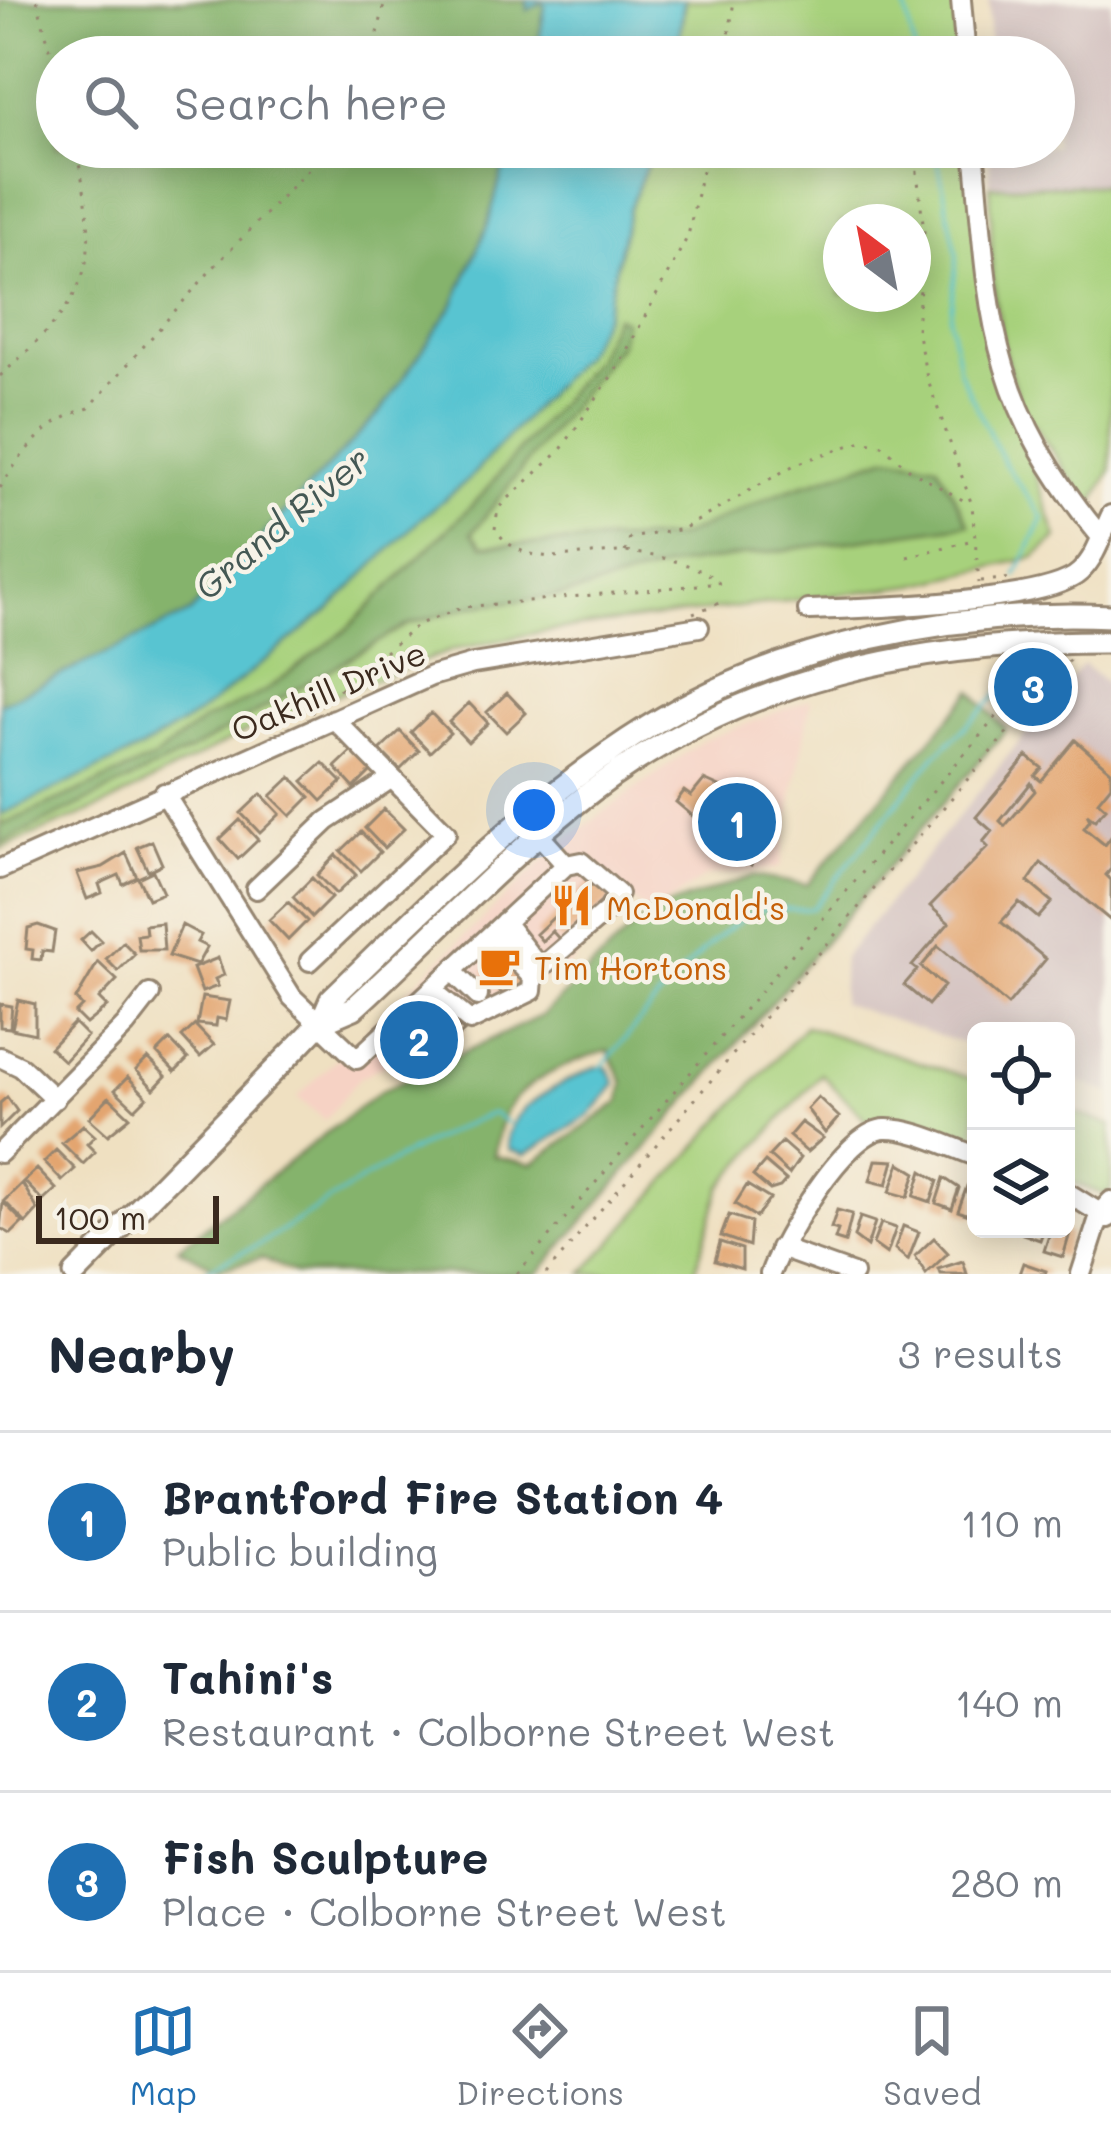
<!DOCTYPE html>
<meta charset="utf-8">
<style>
:root{--surface:#fff;--page:#f6f6f7;--text:#1f2937;--muted:#747a83;--line:#e0e1e3;--accent:#1f6fb2}
body{margin:0;font-family:Mali,sans-serif;background:var(--page);color:var(--text)}
.controls{position:absolute;right:36px;bottom:36px;display:grid;overflow:hidden;border-radius:18px;box-shadow:0 6px 30px #0003}
.controls button{width:108px;height:108px;display:grid;place-items:center;padding:0;border:0;border-bottom:3px solid var(--line);background:var(--surface);color:var(--text);font:60px sans-serif}
.compass{position:absolute;left:823px;top:204px;width:108px;height:108px;border-radius:50%;background:var(--surface);box-shadow:0 6px 30px #0003;rotate:328deg}
.scale{position:absolute;left:36px;bottom:30px;width:183px;box-sizing:border-box;padding-left:12px;border:6px solid #3b2a1e;border-top:0;font-size:33px;line-height:42px;white-space:nowrap;color:#3b2a1e;-webkit-text-stroke:9px #f7f3e8;paint-order:stroke}
.you{position:absolute;left:534px;top:810px;width:42px;height:42px;margin:-30px;border:9px solid #fff;border-radius:50%;background:#1a73e8;box-shadow:0 0 0 18px #1a73e833}
.badge{display:grid;place-items:center;width:78px;height:78px;border-radius:50%;background:var(--accent);color:#fff;font-size:39px;font-weight:700}
.pin{position:absolute;translate:-50% -50%;border:6px solid #fff;box-shadow:0 3px 12px #0006}
.list{margin:0;padding:0;list-style:none}
h2{display:flex;justify-content:space-between;align-items:center;height:156px;margin:0;padding:0 48px;font-size:51px}
h2 small{font-size:39px;font-weight:400;color:var(--muted)}
.list li{display:grid;grid-template-columns:78px 1fr auto;gap:36px;align-items:center;box-sizing:border-box;height:180px;padding:0 48px;border-top:3px solid var(--line)}
.list b{display:block;font-size:45px;white-space:nowrap}
.list p{margin:0;font-size:39px;white-space:nowrap;color:var(--muted)}
.list em{font-size:39px;font-style:normal;color:var(--muted)}
.icon{flex:none;width:66px;height:66px;fill:none;stroke:currentColor;stroke-width:2;stroke-linecap:round;stroke-linejoin:round}
.map{position:relative;flex:none;width:1111px;height:1274px;overflow:hidden}
.search{position:absolute;background:var(--surface);box-shadow:0 6px 30px #0003;left:36px;right:36px;top:36px;height:132px;display:flex;align-items:center;gap:30px;box-sizing:border-box;padding:0 42px;border-radius:66px;color:var(--muted);font-size:45px}
.sheet{height:696px;background:var(--surface)}
nav{display:flex;justify-content:space-around;align-items:center;box-sizing:border-box;height:168px;border-top:3px solid var(--line);background:var(--surface);font-size:33px;color:var(--muted)}
nav a{display:grid;justify-items:center;gap:6px}
nav .on{color:var(--accent)}
.map>svg:first-child{display:block}
.built{fill:#f6d2c4}
.industrial{fill:#d1bfbe}
.green{fill:#a7d17c;stroke:#717e4d;stroke-width:3;fill-rule:evenodd}
.forest{fill:#85b36c;stroke:#606e45;stroke-width:3;fill-rule:evenodd}
.water{fill:#58c4d1;stroke:#4a7778;stroke-width:3}
.lines{fill:none;stroke-linecap:round;stroke-linejoin:round}
.stream{stroke:#58c4d1;stroke-width:3}
.building{fill:#e3a56f;fill-rule:evenodd}
.minor-casing{stroke:#958570;stroke-width:24}
.major-casing{stroke:#958570;stroke-width:27}
.path{stroke:#958570;stroke-width:3;stroke-dasharray:3 9;stroke-linecap:butt}
.minor{stroke:#fff;stroke-width:18}
.major{stroke:#fff;stroke-width:21}
.labels{text-anchor:middle;dominant-baseline:central;stroke-width:9;stroke-linejoin:round;paint-order:stroke}
.street-label{font-size:33px;fill:#3b2a1e;stroke:#f7f3e8}
.food-label{font-size:33px;fill:#c56008;stroke:#f7f3e8;text-anchor:start}
.water-label{font-size:36px;font-style:italic;fill:#445854;stroke:#f7f3e8}
</style>
<div class="map">
<svg width="1111" height="1274" viewBox="0 0 1111 1274">
<rect width="100%" height="100%" fill="#f7f3e8"/>
<filter id="ink" filterUnits="userSpaceOnUse"><feTurbulence type="fractalNoise" baseFrequency=".00833" numOctaves="2"/><feDisplacementMap in="SourceGraphic" scale="24" xChannelSelector="R" yChannelSelector="G"/><feConvolveMatrix kernelMatrix="1 2 1 2 8 2 1 2 1" color-interpolation-filters="sRGB"/></filter>
<filter id="wash" filterUnits="userSpaceOnUse"><feTurbulence type="fractalNoise" baseFrequency=".004" numOctaves="4" result="noise"/><feDisplacementMap in="SourceGraphic" scale="48" xChannelSelector="R" yChannelSelector="G"/><feGaussianBlur stdDeviation="2.7" result="paint"/><feColorMatrix in="noise" values="0 0 0 0 0 0 0 0 0 0 0 0 0 0 0 0 0 1.4 0 .05"/><feComposite in="paint" operator="in"/></filter>
<g filter="url(#wash)">
<rect width="100%" height="100%" fill="#efe0c1"/>
<!-- built -->
<path class="built" d="M811,699l-31,169 -73,8 -57,38 -23,-19 -59,71 -209,112 -34,42 -28,-23 267,-256 138,-100z"/>
<!-- industrial -->
<path class="industrial" d="M989,0h122v185l-121,1v-39h64v-90h-65z
M1083,664l28,23v406l-45,-15v-47h-90v17l-135,-45 2,-45z"/>
<!-- green -->
<path class="green" d="M685,0h274l6,57h-288z
M654,147h319l39,256 45,135 -22,19 -120,28 -375,47 -87,18 -189,72 -155,82 -109,45v-34l65,-31 403,-304 137,-166 24,-105zM841,222h72v72h-72z
M1111,185v285l-20,38 -72,-105 -25,-89 -4,-128z
M805,1026l171,54v67l-84,-29 -24,3 -47,-47 -100,113 -27,87h-111z
M1066,1110l45,15v64l-6,6 -39,-15z"/>
<!-- forest -->
<path class="forest" d="M0,0h527l1,9 14,-8 3,5 -9,51h-479v90h452l-21,77 -34,80 -73,107 -191,202 -190,91z
M615,316l9,5 -4,22 -148,190 11,13 195,-8 106,-47 105,-35 48,8 32,60 -292,41 -110,30 -95,11 -63,18 -219,127 -190,93v-18l153,-67 50,-38 61,-29 81,-61 136,-135 114,-137z
M972,691l34,39 -468,544h-242l-34,-16 -44,11 -40,-21 201,-156 164,-77 106,-102 103,-37 55,9zM608,1051l16,32 -4,19 -88,62 -38,-8c3,-13 5,-35 13,-47 17,-28 71,-52 101,-58z"/>
<!-- water -->
<path class="water" d="M527,0h157l-7,57h-141l9,-51 -3,-4 -14,8z
M509,147h145l-25,62 -24,105 -21,39 -116,127 -48,39 -91,91 -131,104 -57,35 -141,66v-111l190,-91 191,-202 73,-107 34,-80z
M595,1067l13,1 8,16 -26,31 -65,40 -16,-5c-12,-40 55,-67 86,-83z"/>
<g class="lines">
<!-- stream -->
<path class="stream" d="M904,0l12,57
M935,147l22,108 -7,64 9,52 45,92 39,55 -27,58
M600,1069c33,-39 117,-151 166,-160 16,-3 31,3 47,-1l121,-151 60,-58 22,-30
M202,1274c19,-15 44,-21 65,-34 73,-45 145,-96 225,-127l16,10"/>
</g>
<g id="blocks">
<!-- building -->
<path class="building" d="M507,693l19,20 -20,19 -19,-20z
M469,703l19,20 -20,19 -19,-20z
M431,713l19,20 -20,19 -19,-20z
M400,731l19,20 -19,19 -20,-20z
M1075,740l36,31v14l-13,16 8,7 -11,12 -8,-6 3,6 -6,8 21,17 6,-8v32l-5,6 5,5v41l-70,-58 -13,19 24,20 -14,16 -19,-16 -18,20 45,37 -38,46 -70,-59 -17,21 23,19 -16,19 -24,-20 13,-15 -5,-4 37,-43 -19,-17 58,-59 -5,-5 9,-11 -16,-14 51,-61 15,12 -7,8 6,5zM1031,783l4,8 -30,35 -5,-5z
M355,748l19,20 -20,20 -19,-21z
M323,763l19,19 -20,19 -19,-20z
M291,777l19,20 -19,19 -20,-20z
M704,780l31,14 4,-5 24,24 3,-4 11,8 -26,48 -75,-63 8,-11 7,5z
M261,794l19,20 -20,19 -19,-20z
M384,809l20,20 -20,19 -19,-20z
M240,820l18,20 -20,19 -18,-20z
M361,832l19,20 -19,19 -20,-20z
M152,841l10,23 -14,7 -11,-24z
M126,853l11,24 -14,7 -4,-9 -20,9 3,9 -15,6 -10,-26 26,-6z
M336,855l20,20 -20,19 -19,-19z
M153,871l10,22 -15,6 -10,-21z
M597,876l14,24 -49,42 -10,-11 -10,10 -6,-7z
M312,878l19,20 -19,19 -19,-20z
M288,902l19,19 -19,19 -19,-20z
M162,923l2,27h-25l-2,-15 9,-1 -1,-9z
M38,925l17,6 -3,21 -10,-1 -1,9 -9,-1 1,-9 -7,-1 2,-21z
M182,925l19,10 -4,7 10,5 -10,18 -28,-9z
M91,931l10,10 -10,10 -10,-11z
M123,942l12,12 -17,17 -12,-12z
M503,954l23,26 -20,18 -23,-26z
M218,958l6,17 -9,4 3,7 -16,6 -9,-24z
M98,962l19,18 -18,19 8,8 -21,17 -11,-11 7,-7 -6,-7z
M202,997l28,4 -4,19 -9,-2 -1,8 -19,-2z
M18,1000l17,4v30l-23,-5z
M0,1004l12,2 -2,22 -10,-1z
M441,1009l23,23 -40,36 -22,-23z
M74,1023l13,13 -23,25 -14,-13z
M195,1025l19,20 -14,12 -18,-20z
M170,1040l18,19 -13,13 -18,-19z
M148,1058l18,18 -12,13 -18,-19z
M128,1077l19,20 -12,12 -20,-19z
M7,1097l10,14 -17,17v-25z
M109,1097l21,20 -22,18 -19,-17z
M818,1097l21,20 -14,16 -18,-24z
M801,1122l22,16 -16,14 -18,-16z
M83,1125l12,11 -8,8 8,8 -12,12 -21,-21z
M782,1142l18,16 -11,16 -20,-18z
M56,1150l19,19 -13,12 -18,-19z
M876,1160l18,1 -7,24 -17,-4z
M765,1162l21,18 -6,7 -10,3 -17,-14z
M900,1163l16,10 -8,24 -18,-5z
M37,1169l19,20 -13,12 -19,-20z
M922,1171l16,10 -7,21 -17,-6z
M944,1178l15,10 -7,21 -16,-6z
M22,1183l16,27 -12,13 -22,-22z
M747,1185l23,14 -14,18 -21,-13z
M967,1186l9,7 -2,24 -16,-6z
M3,1202l20,20 -12,12 -11,-6z
M837,1210l15,4 -7,28 -10,-3 3,-9 -7,-2z
M729,1215l22,7 -2,24 -28,-10z
M860,1217l15,5 -8,25 -13,-10z
M881,1223l15,5 -9,26 -14,-10z
M903,1226l16,6 -11,28 -13,-11z
M1025,1229h19l-4,11 -17,-6z
M1051,1229l19,4 -7,24 -19,-6z
M934,1238l14,15 -22,21 -11,-18z
M720,1242l22,7v20l-27,-8z
M963,1261l4,13h-27l-2,-5z
M1023,1263l23,8 -1,3h-26z"/>
</g>
</g>
<g filter="url(#ink)">
<use href="#blocks" fill-opacity="0" stroke="#958570" stroke-width="3"/>
<g class="lines">
<defs>
<path id="minor" d="M961,0l5,57
M974,147c15,169 14,253 127,390
M808,610c52,-2 239,-6 272,-38 16,-15 22,-38 31,-57
M164,793l128,204 65,62 209,-194 -26,-29
M0,869l431,-193 42,-12 226,-37
M256,889l71,-68 65,-43
M504,922l31,40 10,2 64,-55 9,-15 -37,-32 -15,3
M310,961l136,-128 -112,-114
M452,971l26,25
M432,990l38,31 62,-30 1,-13 -41,-44
M0,1057l21,10 34,32
M0,1153l126,-128 24,-31
M1066,1192l42,26
M780,1248l73,26
M770,1274c12,-34 76,-144 115,-145 28,-1 65,18 91,27
M1081,1274l20,-62 10,-11"/>
<path id="major" d="M321,1022l33,-14c79,-72 153,-152 238,-217 152,-115 333,-150 519,-149
M75,1274l227,-232 19,-20 10,-23c101,-97 198,-198 317,-272 133,-83 308,-118 463,-111"/>
</defs>
<!-- minor casing -->
<use href="#minor" class="minor-casing"/>
<!-- major casing -->
<use href="#major" class="major-casing"/>
<!-- path -->
<path class="path" d="M37,0l20,75
M373,57l12,-57
M726,57l8,-57
M707,147l-19,89 -69,129 -59,86 -62,57 -3,21c29,42 80,24 124,23 26,0 94,13 104,38
M914,147l10,84 -7,99 10,48 45,127 7,78
M0,376c90,-80 104,-109 75,-229
M0,488c23,-37 46,-68 89,-80l122,-138 119,-123
M625,552l5,-14 53,-9 113,-65 66,-23 20,4 29,26 59,33
M907,557l66,-17
M981,581l33,-3
M693,613l32,-12
M311,713l108,-89 45,-17 256,-24
M517,1274l530,-616
M546,1274l524,-615"/>
<!-- minor -->
<use href="#minor" class="minor"/>
<!-- major -->
<use href="#major" class="major"/>
</g>
</g>
<!-- icons -->
<defs>
<symbol id="restaurant-bare" viewBox="-9 -9 18 18"><path d="M-5-6h1v4h1v-4h1v4h1v-4h1v5L-1.5 .5V6h-2V.5L-5-1ZM5-6V6H3V1.5H1.5Q1.5-4 5-6Z" fill="#e8710a" stroke="#f7f3e8" stroke-width="2.5" paint-order="stroke"/></symbol>
<symbol id="cafe-bare" viewBox="-9 -9 18 18"><path d="M-5.5-4.5H6V0H3Q3 3.5 0 3.5H-2.5Q-5.5 3.5-5.5 0ZM3-3.2v2h1.7v-2ZM-6 4.5H4V6H-6Z" fill="#e8710a" stroke="#f7f3e8" stroke-width="2.5" paint-order="stroke"/></symbol>
</defs>
<g fill-rule="evenodd">
<use href="#restaurant-bare" x="542" y="876" width="59" height="59"/>
<use href="#cafe-bare" x="470" y="936" width="59" height="59"/>
</g>
<g class="labels">
<!-- street labels -->
<g class="street-label">
<text transform="translate(328 690) rotate(-23)">Oakhill Drive</text>
</g>
<!-- food labels -->
<g class="food-label">
<text x="606" y="906">McDonald's</text>
<text x="534" y="966">Tim Hortons</text>
</g>
<!-- water labels -->
<g class="water-label">
<text transform="translate(281 522) rotate(-40)">Grand River</text>
</g>
</g>
</svg>
<div class="controls">
<button><svg class="icon" aria-label="locate" viewBox="0 0 24 24"><circle cx="12" cy="12" r="6"/><path d="M12 2v4M12 18v4M2 12h4M18 12h4"/></svg></button>
<button><svg class="icon" aria-label="layers" viewBox="0 0 24 24"><path d="M12 4l9 5-9 5-9-5zM3 14l9 5 9-5"/></svg></button>
</div>
<svg class="compass" viewBox="-18 -18 36 36"><path d="M0-13l5 13h-10z" fill="#e53935"/><path d="M0 13l5-13h-10z" fill="#747a83"/></svg>
<div class="scale">100 m</div>
<div class="you"></div>
<div class="pin badge" style="left:737px;top:822px">1</div>
<div class="pin badge" style="left:419px;top:1040px">2</div>
<div class="pin badge" style="left:1033px;top:687px">3</div>
<div class="search"><svg class="icon" aria-label="search" viewBox="0 0 24 24"><circle cx="10" cy="10" r="6"/><path d="M15 15l6 6"/></svg>Search here</div>
</div>
<section class="sheet">
<h2>Nearby<small>3 results</small></h2>
<ul class="list">
<li><span class="badge">1</span><div><b>Brantford Fire Station 4</b><p>Public building</p></div><em>110 m</em></li>
<li><span class="badge">2</span><div><b>Tahini's</b><p>Restaurant · Colborne Street West</p></div><em>140 m</em></li>
<li><span class="badge">3</span><div><b>Fish Sculpture</b><p>Place · Colborne Street West</p></div><em>280 m</em></li>
</ul>
</section>
<nav>
<a class="on"><svg class="icon" aria-label="map" viewBox="0 0 24 24"><path d="M3 6l6-2 6 2 6-2v14l-6 2-6-2-6 2zM9 4v14M15 6v14"/></svg>Map</a>
<a><svg class="icon" aria-label="directions" viewBox="0 0 24 24"><path d="M12 3l9 9-9 9-9-9zM9 14v-3h6M13 9l2 2-2 2"/></svg>Directions</a>
<a><svg class="icon" aria-label="saved" viewBox="0 0 24 24"><path d="M7 4h10v16l-5-4-5 4z"/></svg>Saved</a>
</nav>
